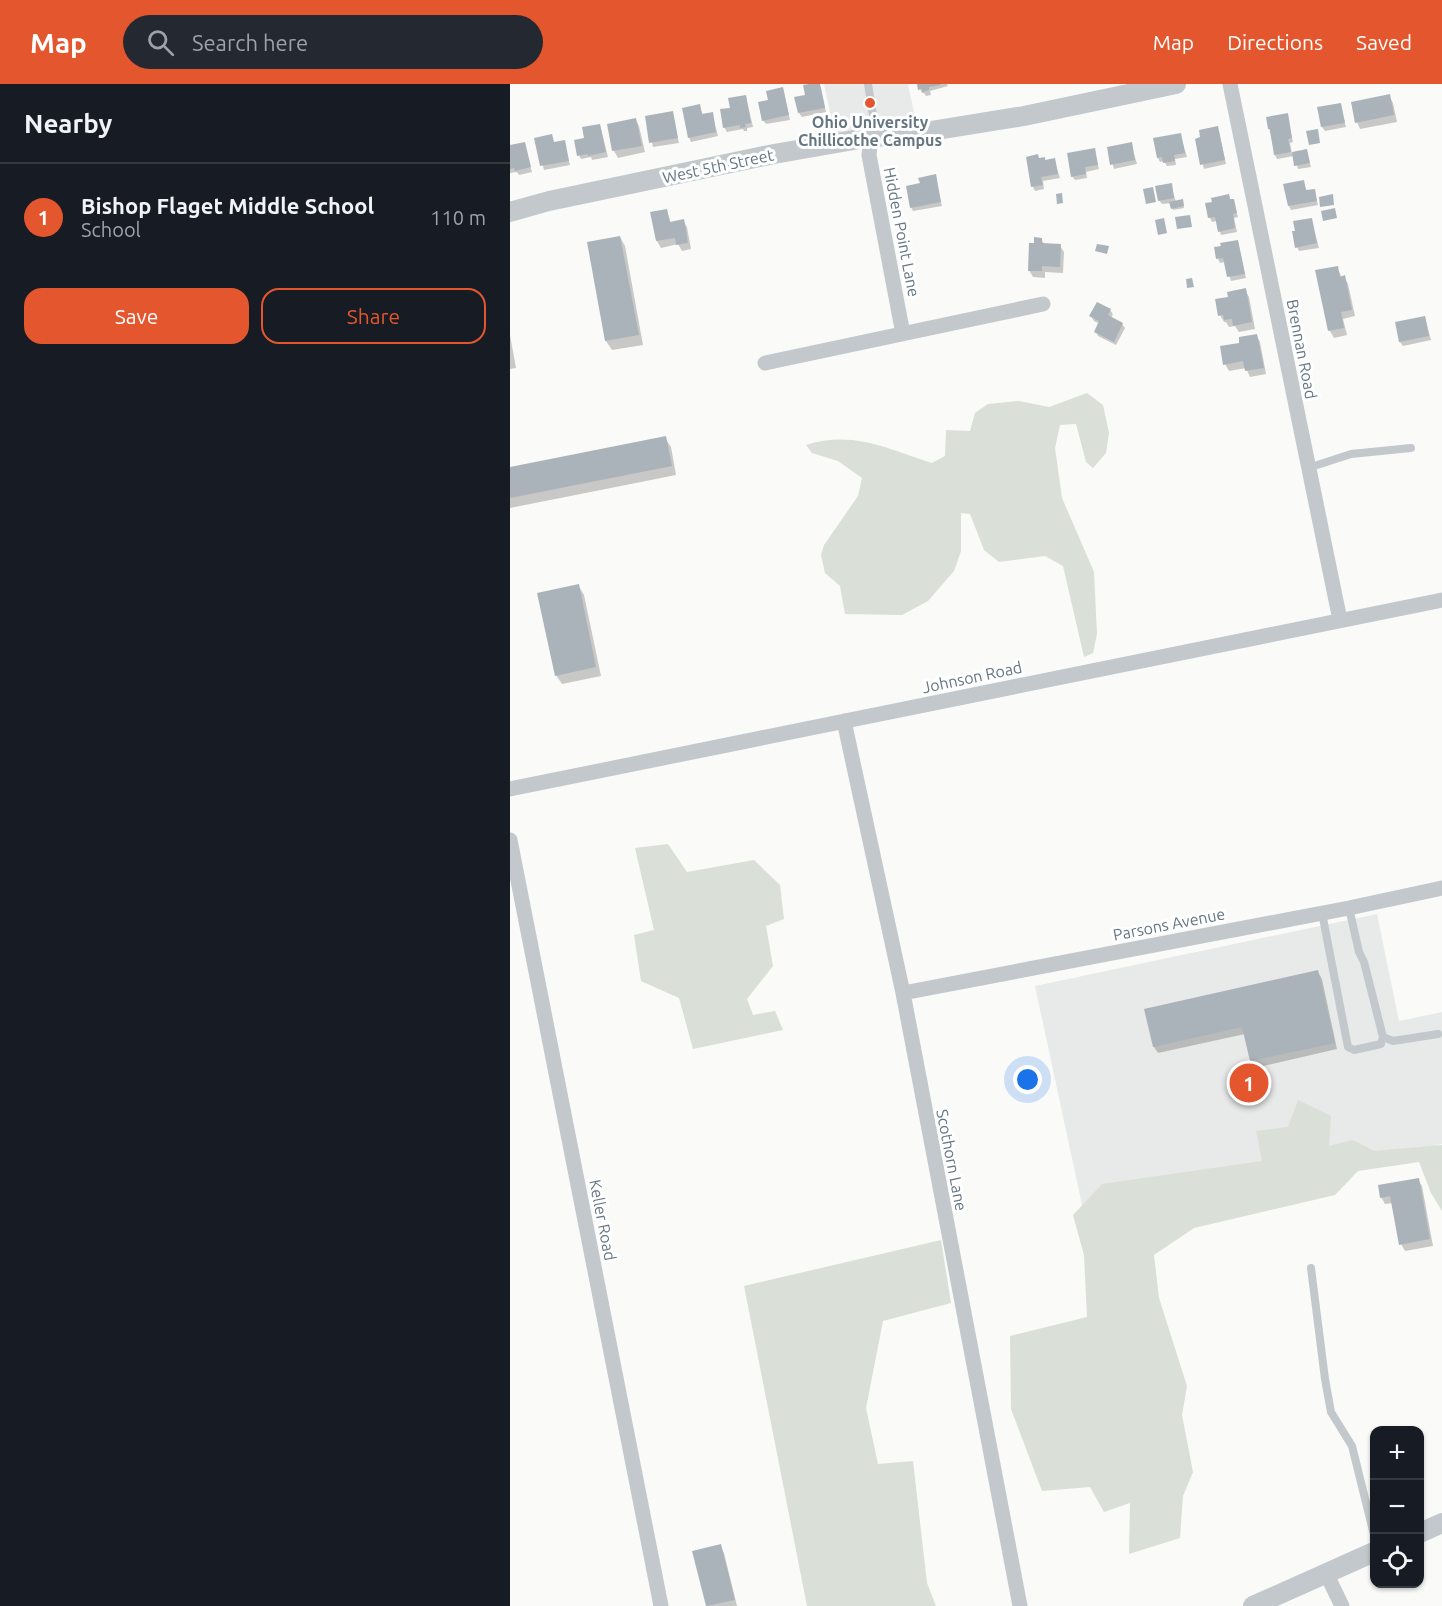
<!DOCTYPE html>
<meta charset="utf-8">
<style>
:root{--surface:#171b24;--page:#242831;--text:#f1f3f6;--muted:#9ea1a6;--line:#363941;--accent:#e4572e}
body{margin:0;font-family:Ubuntu,sans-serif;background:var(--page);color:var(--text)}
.controls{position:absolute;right:18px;bottom:18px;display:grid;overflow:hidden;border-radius:12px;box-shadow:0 2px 4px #0004}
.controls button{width:54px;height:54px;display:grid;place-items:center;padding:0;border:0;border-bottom:2px solid var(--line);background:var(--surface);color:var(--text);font:30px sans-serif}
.you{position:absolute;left:518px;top:996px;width:21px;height:21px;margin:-15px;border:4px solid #fff;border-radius:50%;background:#1a73e8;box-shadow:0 0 0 9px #1a73e833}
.badge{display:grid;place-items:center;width:39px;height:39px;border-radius:50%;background:var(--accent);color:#fff;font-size:20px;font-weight:700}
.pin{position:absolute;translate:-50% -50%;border:3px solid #fff;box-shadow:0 2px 6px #0006}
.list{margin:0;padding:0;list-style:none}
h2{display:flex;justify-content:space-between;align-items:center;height:78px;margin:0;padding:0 24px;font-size:26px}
h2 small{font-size:20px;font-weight:400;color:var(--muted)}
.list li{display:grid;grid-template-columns:39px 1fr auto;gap:18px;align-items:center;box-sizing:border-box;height:108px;padding:0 24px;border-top:2px solid var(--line)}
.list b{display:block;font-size:22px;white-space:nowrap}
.list p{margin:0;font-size:20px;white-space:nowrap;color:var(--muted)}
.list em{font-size:20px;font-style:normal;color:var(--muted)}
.actions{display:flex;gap:12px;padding:18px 24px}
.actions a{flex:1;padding:14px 0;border:2px solid var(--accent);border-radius:18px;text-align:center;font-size:21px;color:var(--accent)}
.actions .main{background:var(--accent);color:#fff}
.icon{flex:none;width:33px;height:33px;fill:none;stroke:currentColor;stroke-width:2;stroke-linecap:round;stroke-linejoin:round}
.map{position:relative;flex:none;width:932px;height:1522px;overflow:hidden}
header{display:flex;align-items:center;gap:36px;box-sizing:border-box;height:84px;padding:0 30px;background:var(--accent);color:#fff}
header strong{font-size:28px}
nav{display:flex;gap:33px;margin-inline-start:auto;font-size:21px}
.search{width:420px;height:54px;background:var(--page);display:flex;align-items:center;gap:15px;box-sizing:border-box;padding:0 21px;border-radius:33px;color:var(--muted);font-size:22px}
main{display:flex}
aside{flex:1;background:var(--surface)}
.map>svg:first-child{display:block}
.built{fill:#e8e9e9}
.green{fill:#dadfd7}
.shadow{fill:#0003}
.building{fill:#aab3b9}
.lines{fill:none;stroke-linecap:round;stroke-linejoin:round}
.service{stroke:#c3c8cc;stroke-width:8}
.minor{stroke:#c3c8cc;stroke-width:15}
.tertiary{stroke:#c3c8cc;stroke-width:20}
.poi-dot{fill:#e4572e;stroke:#fff;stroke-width:2}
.labels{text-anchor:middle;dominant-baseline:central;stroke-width:6;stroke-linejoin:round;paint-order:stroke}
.poi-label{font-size:16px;font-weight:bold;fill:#657683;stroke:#fff}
.street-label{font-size:16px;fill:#657683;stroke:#fff}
</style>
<header>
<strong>Map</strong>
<div class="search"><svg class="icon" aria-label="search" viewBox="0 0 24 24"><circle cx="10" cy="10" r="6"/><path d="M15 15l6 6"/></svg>Search here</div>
<nav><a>Map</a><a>Directions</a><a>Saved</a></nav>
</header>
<main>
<aside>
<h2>Nearby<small></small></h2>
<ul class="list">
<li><span class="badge">1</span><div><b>Bishop Flaget Middle School</b><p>School</p></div><em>110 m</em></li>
</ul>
<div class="actions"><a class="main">Save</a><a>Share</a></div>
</aside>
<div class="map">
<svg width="932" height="1522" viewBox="0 0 932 1522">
<rect width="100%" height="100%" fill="#fafaf8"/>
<!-- built -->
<path class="built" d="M314,0h84l8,38 -81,14z
M867,830l22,107 43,-9v132l-357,75 -50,-233z"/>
<!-- green -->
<path class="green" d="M577,309l16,12 6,28 -3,20 -13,15 -7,-6 -10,-38 -16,1 -5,23 7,50 32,74 3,62 -4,19 -9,4 -21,-91 -18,-10 -46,6 -15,-12 -14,-36 -9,-1v38l-7,20 -26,30 -26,14 -57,-1 -5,-28 -15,-13 -4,-18 3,-10 34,-49 4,-18 -24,-17 -26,-8 -6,-8c47,-15 82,4 126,18l13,-7 1,-26 24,1 5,-18 13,-9 31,-3 30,6z
M158,760l19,28 67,-12 26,25 4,34 -18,7 7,40 -26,33 6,16 22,-4 8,19 -90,19 -14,-51 -38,-17 -7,-46 20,-5 -19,-82z
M788,1016l33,16 -2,30 24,-6 21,11 68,-6v66l-11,-18 -12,-31 -61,9 -23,24 -141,33 -40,27 5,43 28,88 -5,29 11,57 -10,24 -3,42 -51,16 1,-51 -26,9 -14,-25 -48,4 -31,-82 -1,-73 77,-19 -3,-62 -11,-40 29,-31 160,-23 -6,-30 32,-4z
M431,1156l10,63 -68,18 -17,87 12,56 35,-3 14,122 9,23h-129l-63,-320z"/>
<!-- shadow -->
<path class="shadow" d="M307,0l4,4 5,24 -24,5 -3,-4 8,-17z
M408,0h29l1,2 -18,5 1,4 -5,1 -2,-3h-2z
M273,5l7,31 -24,4 -3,-4 7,-19z
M879,12l4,7 4,19 -37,7 -3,-7z
M236,13l7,30 -6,1v3h-3l-1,-2 -16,3 -3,-5 8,-18z
M830,21l6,22 -21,4 -3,-4z
M189,22l4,9 9,-2 6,23 -27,6 -2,-5z
M162,29l7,30 -26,4 -7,-30z
M777,31l6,27 -3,1 2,11 14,-3 5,16 -13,2 -4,-13 -17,3 -2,-4 -6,-27z
M126,36l3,6 6,26 -27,6 -4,-7 -5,-26z
M90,41l8,32 -16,3 -1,-3 -10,2 -2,-4 7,-16z
M709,48l7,32 -22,5 -8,-29z
M670,50l7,23 -12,2 1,6 -9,1 -3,-5 -4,1 -2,-4z
M41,52l3,7 10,-1 6,23 -26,5 -8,-31z
M14,60l8,28 -13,3 -2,-3 -7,1v-26z
M621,60l6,20 -23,5 -6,-21z
M584,65l5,20 -13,3 1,6 -12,2 -3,-4z
M529,75l7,2 8,-2 6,19 -17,3 1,8 -9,2 -2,-4z
M425,92l7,30 -29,5 -2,-4 10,-22z
M793,98l4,10 7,-2 4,15 -27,5 -2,-4z
M661,101l5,17h7l1,6 -11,2 -2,-7 -9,1 -3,-4z
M723,116l5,17 -4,1 3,14 -16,3 -4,-14 -5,1 -2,-4 -3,-14z
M156,126l5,13 12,-3 4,7 4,22 -9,2 -4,-7 -17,4 -4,-7 -5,-28z
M801,135l8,29 -20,3 -2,-4z
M110,153l5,9 18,99 -31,5 -6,-9 -17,-98z
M531,155l4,6 15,1 4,6 -1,21 -18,-1v6l-12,-1 -4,-7 7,-26z
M728,158l8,36 -15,3 -6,-19 -5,1 -2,-4z
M827,183l5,11 2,-1 4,7 7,32 -12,3 4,16 -13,3 -4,-7 -13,-59z
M735,206l4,7 6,32 -16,3 -4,-6 -6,1 -3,-5h-2l-4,-7 9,-17z
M600,226l3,4 -2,4 11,6 3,4 -9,17 -18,-9 -2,-4 4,-8 -6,-3 -3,-5z
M915,233l6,23 -28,6 -3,-4z
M0,251l6,33 -6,1z
M747,252l3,6 6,32 -16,3 -4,-9 -17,3 -4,-7 16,-20z
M155,354l6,9 5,28 -166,33v-39z
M68,501l6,10 17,81 -39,8 -6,-9z
M808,888l4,7 15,70 -82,19 -4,-7 -6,-27 -87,19 -4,-6 -8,-37z
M908,1096l4,6 11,60 -28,5 -4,-7 -8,-41 -8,1 -4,-7z
M210,1462l4,7 13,53h-30l-13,-54z"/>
<!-- building -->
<path class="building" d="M299,0h11l5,24 -27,5 -4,-16 11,-2 -2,-10z
M407,0h23v1l-11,2v3l-7,2v-3l-4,1z
M273,3l6,28 -27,6 -4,-19 10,-2 -2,-9z
M880,10l4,21 -39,8 -4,-21z
M236,11l5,28 -6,1 1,3 -6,1v-3l-17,3 -3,-19 10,-1 -2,-10z
M831,19l4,20 -24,4 -4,-20z
M190,20l2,10 11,-2 3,20 -28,6 -6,-30z
M163,27l5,27 -29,5 -4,-27z
M778,29l4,25 -4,1 3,13 -17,3 -4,-26h-2l-2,-12z
M126,34l6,28 -30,5 -5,-27z
M90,40l6,28 -18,4v-2l-11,2 -3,-16 10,-2 -2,-11z
M708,42l7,34 -25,5 -5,-26 5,-2 -1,-7z
M808,45l2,14 -11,2 -3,-14z
M671,49l4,20 -11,2 1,6 -12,2 -1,-6 -5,1 -4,-20z
M42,50l2,8 11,-2 4,21 -29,5 -6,-28z
M15,58l6,25 -16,4 -1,-3 -4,1v-24z
M622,58l3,18 -25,5 -3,-18z
M585,64l3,17 -13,2 1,7 -15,3 -4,-24z
M797,65l3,14 -16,3 -2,-14z
M528,70l1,4 6,-1v3l10,-2 3,16 -17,3 2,8 -12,2 -5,-30z
M426,90l5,28 -31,6 -4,-22 14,-3 -2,-5z
M794,96l2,10 9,-1 2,12 -29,5 -5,-22z
M662,99l2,15 -16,3 -3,-15z
M643,103l3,15 -10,2 -3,-15z
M552,109l1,10 -6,1 -1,-10z
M719,110l1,5h4l3,14 -4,1 2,14 -17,4 -3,-15 -7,1 -3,-15 7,-1 -1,-4z
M823,110l1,11 -14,2 -1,-10z
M673,115l1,7 -13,3 -2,-7z
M825,124l2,10 -14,3 -2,-10z
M157,125l3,13 14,-3 4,24 -12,2 -1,-7 -19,3 -6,-29z
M680,131l2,12 -15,2 -2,-12z
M654,134l3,15 -9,2 -3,-15z
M802,134l5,25 -22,5 -3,-17h3l-2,-10z
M110,152l19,99 -34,6 -18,-99z
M524,153l8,1v5l19,1 -1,23 -18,-1v5h-14l1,-28h5z
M728,156l7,34 -18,3 -4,-19 -7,1 -2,-12 7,-1 -1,-3z
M587,160l12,2 -2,8 -12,-3z
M828,182l2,11 5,-2 7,35 -11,2 3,16 -16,3 -13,-61z
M682,194l2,9 -7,1 -1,-9z
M736,204l6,34 -19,4 -1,-7 -8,1 -1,-5 -5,1 -3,-17 13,-2 -1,-5z
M587,218l14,7 -3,6 15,8 -9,19 -20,-10 5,-11 -10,-5z
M915,232l4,20 -30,6 -4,-20z
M747,250l7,34 -19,3 -2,-10 -20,4 -3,-19 19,-3v-6z
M156,352l6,30 -162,32v-31z
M69,500l17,83 -41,9 -18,-83z
M808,886l17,73 -85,18 -8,-34 -89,20 -9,-38z
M909,1094l11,61 -31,6 -9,-49 -10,2 -2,-13z
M211,1460l14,56 -29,6 -14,-55z"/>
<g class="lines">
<!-- service -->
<path class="service" d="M358,0l5,31 -2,21
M798,384l43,-14 60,-6
M812,829l26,134 6,3 27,-6 2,-7 -19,-75 -5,-10 -10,-44
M873,953l10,4 45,-7
M801,1184l14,111 6,33 21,34 22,89"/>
<!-- minor -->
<path class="minor" d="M720,0l110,536
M361,53l-2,18 34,179
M255,279l278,-59
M334,637l59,272 117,613
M0,705l932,-189
M0,756l151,766
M393,909l446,-85 93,-20
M816,1489l16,33"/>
<!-- tertiary -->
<path class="tertiary" d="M0,128l39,-11 225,-47 97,-17 29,-1 124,-20 152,-32
M910,1449l22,-10
M743,1522l121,-54"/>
</g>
<!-- markers -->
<circle class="poi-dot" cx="360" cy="19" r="6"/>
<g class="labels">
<!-- poi labels -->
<g class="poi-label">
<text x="360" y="38">Ohio University<tspan x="360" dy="18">Chillicothe Campus</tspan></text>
</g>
<!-- street labels -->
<g class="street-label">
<text transform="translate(208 82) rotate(-12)">West 5th Street</text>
<text transform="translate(392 148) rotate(79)">Hidden Point Lane</text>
<text transform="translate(792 265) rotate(79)">Brennan Road</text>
<text transform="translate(462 593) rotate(-12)">Johnson Road</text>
<text transform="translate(659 840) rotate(-11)">Parsons Avenue</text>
<text transform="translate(442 1076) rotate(79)">Scothorn Lane</text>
<text transform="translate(93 1136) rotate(79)">Keller Road</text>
</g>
</g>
</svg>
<div class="controls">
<button>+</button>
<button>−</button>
<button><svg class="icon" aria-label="locate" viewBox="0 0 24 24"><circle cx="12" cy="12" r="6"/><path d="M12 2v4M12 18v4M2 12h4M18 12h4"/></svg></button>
</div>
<div class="you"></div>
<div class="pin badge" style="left:739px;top:999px">1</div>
</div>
</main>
